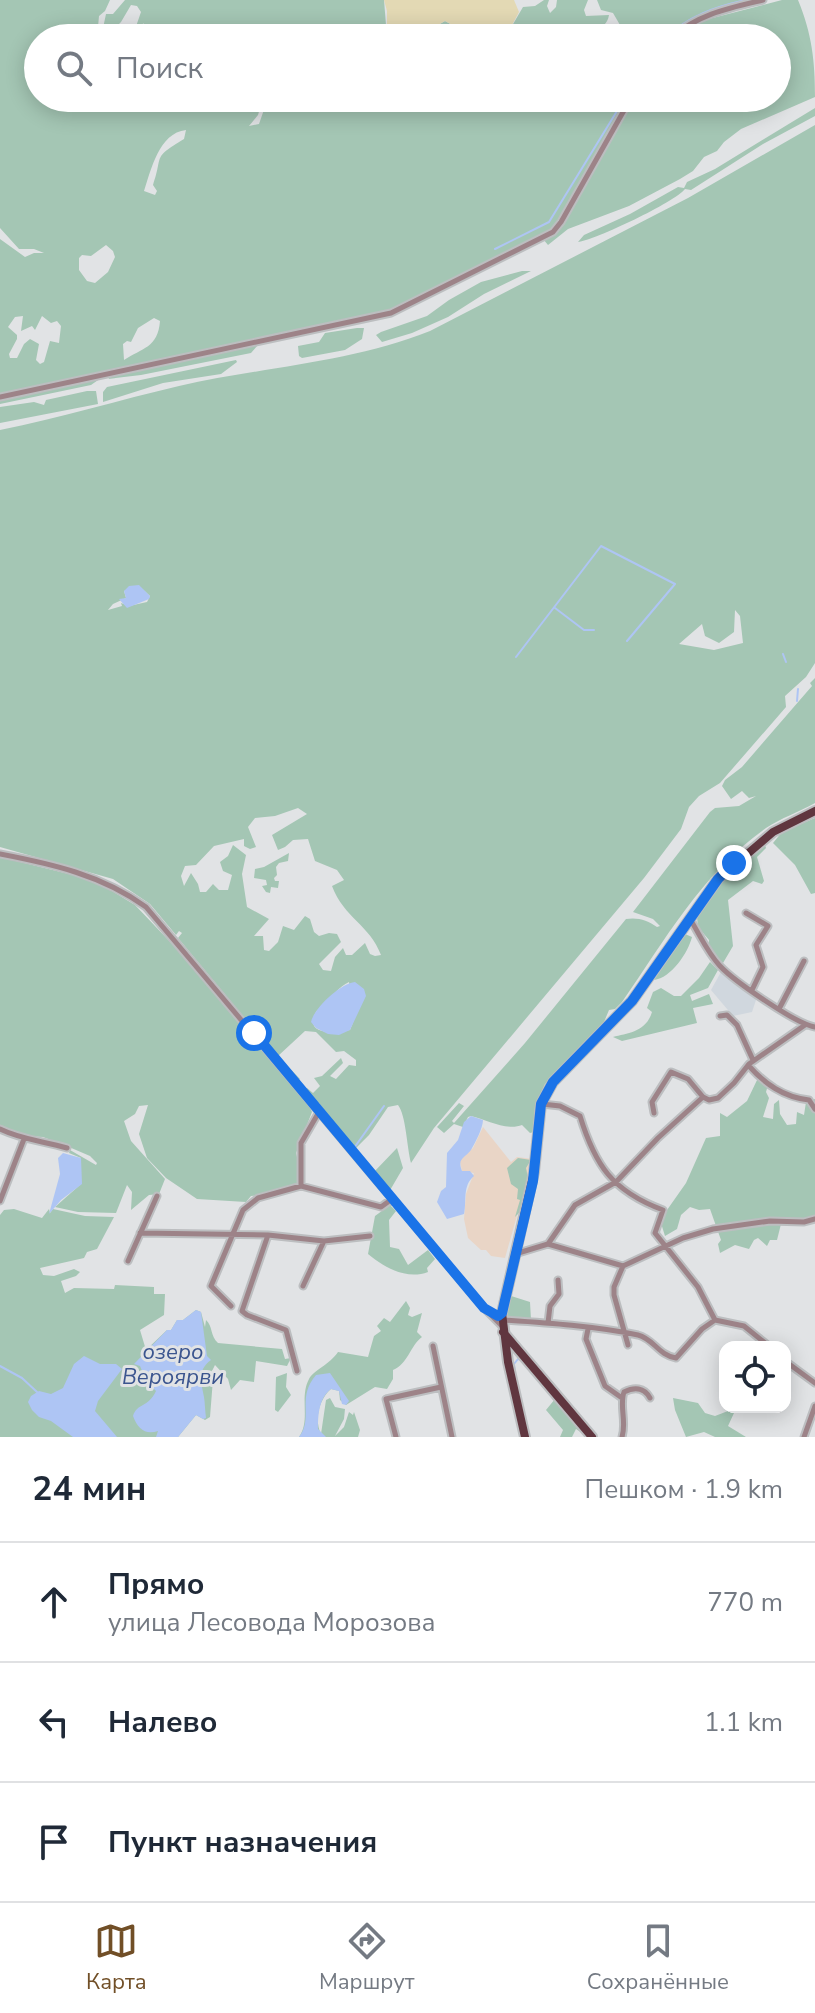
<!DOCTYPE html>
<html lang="ru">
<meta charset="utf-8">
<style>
:root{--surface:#fff;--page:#f6f6f7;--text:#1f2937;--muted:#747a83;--line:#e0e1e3;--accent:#714f27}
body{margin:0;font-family:"Nunito Sans",sans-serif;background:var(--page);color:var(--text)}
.controls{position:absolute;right:24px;bottom:24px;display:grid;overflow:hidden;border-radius:16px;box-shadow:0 4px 20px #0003}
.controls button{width:72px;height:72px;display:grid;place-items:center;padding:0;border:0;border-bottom:2px solid var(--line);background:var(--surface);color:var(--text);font:40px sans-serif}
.stop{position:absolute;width:24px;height:24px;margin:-18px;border:6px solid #1a73e8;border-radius:50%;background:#fff}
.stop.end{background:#1a73e8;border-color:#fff;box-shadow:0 2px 8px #0008}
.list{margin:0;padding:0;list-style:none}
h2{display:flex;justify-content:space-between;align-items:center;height:104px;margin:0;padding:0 32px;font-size:34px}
h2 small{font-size:26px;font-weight:400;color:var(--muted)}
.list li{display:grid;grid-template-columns:52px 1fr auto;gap:24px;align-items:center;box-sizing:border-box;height:120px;padding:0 32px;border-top:2px solid var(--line)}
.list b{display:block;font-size:30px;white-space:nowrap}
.list p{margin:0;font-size:26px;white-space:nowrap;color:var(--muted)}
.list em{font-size:26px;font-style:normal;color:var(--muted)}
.icon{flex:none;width:44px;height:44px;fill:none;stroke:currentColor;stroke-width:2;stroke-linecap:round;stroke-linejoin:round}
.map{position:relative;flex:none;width:815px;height:1437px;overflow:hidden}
.search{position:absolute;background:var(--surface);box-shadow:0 4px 20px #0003;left:24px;right:24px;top:24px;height:88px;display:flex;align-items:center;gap:20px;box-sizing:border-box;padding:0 28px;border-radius:44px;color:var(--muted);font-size:30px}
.sheet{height:464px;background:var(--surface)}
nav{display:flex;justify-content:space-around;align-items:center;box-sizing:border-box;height:112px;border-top:2px solid var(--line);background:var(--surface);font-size:22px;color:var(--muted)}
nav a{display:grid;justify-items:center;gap:4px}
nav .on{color:var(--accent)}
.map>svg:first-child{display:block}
.built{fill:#d0d7de}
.industrial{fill:#e9d5c6}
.green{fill:#a4c6b4;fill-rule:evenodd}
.sand{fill:#e3d9b4}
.water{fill:#aec5f4}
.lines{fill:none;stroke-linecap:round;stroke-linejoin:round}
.stream{stroke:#aec5f4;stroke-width:2}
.minor-casing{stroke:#bcbec0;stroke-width:9}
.major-casing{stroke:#bcbec0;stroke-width:12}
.minor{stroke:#9d8388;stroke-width:5}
.major{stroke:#60363f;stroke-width:8}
.route{stroke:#1a73e8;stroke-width:10}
.labels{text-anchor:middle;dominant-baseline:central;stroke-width:6;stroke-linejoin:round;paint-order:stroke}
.water-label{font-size:22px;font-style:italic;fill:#3b558f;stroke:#e1e3e5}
</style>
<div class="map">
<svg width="815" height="1437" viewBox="0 0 815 1437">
<rect width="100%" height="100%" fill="#e1e3e5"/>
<!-- built -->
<path class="built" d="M721,972l36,25 -5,15 -19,4 -22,-26z"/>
<!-- industrial -->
<path class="industrial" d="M483,1127l28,35 6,-5 16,2 -28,99 -14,-2 -5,-6h-5l-13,-12 -4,-19 2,-25 8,-21 -12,-2 -2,-9 2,-5 11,-9z"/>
<!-- green -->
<path class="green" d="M0,0h110l-5,11 -6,5 -1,11 5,1 3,-14h7l12,-14h259l3,38h-28l-1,-3 -4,3h-18l-3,-6 -4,6h-162l-3,-7h-5l-3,7h-9l-1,-11 -3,-4 -1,15h-10l9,-26 -4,-6 -6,-1 -10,17 -13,13 2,3h-72v60h225l-5,17 -9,11 10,-2 9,-26h330l24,10 2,-4 -12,-6h16l-73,130 -156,81 -399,86v-156l25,18 9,-4h10l-10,-4h-15l-19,-21zM186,130l-2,9c-33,20 -20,15 -31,46l4,6 -2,4 -11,-4c7,-21 15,-58 42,-61zM106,245l7,6 2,6 -7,15 -13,11 -8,-2 -8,-11v-12l3,-3 9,1zM23,316l-2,15 11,-5 3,4 7,-14 9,7 6,-2 4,5 -2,17 -9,-2 -6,21 -4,2 -4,-4 3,-16 -9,-5 -6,5 -7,14h-7l-1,-4 8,-15v-4l-9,-8 7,-10zM154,318l6,3c-2,27 -18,27 -36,39l-1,-16 4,-3 4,1 7,-14z
M544,0h5l-2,6 3,7 6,-6 1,-7h31l-4,10 2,6 23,-1c-3,18 -22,14 -34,23h-70l18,-31 12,-1z
M597,0h156l-43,11 -24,12 -18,15h-47l8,-2 4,-6 -5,-5h-8l-7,-12 -12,-3z
M782,0h16c14,34 17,61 17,97l-74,32 -17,13 -7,9 -13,6 -11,14 -13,8 -51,27 -61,23 -20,16 -5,-6 9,-6 73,-123 8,-1 3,-11h141v-60h-99l23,-17z
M445,21l31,17h-61z
M815,108v8l-52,28 -72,46 -6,-1c-10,13 -90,51 -107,53l6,-7 46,-21 48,-27 6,1 3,-6 28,-13z
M815,125v538l-9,14 -21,19 1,11 -66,76 -21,13 -10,11 -8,22 -37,49 -210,250 -23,35c-4,-15 -5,-48 -13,-58l-10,2 -19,28 -15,15 -35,-47 -6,-2 -9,-10 3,-3 6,5 7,-7 -6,-8 8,-2 19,-18 2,5 -13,13 6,3 13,-14 7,1v-6l-12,-9 -8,1 -20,-20 -11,-1 -27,25 22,23 -3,2 -119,-143 4,-5 -3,-2 -3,4 -26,-31 -37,-25 -113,-32v-417c60,-12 119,-30 179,-44 83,-19 171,-23 251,-55l258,-133zM139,586l11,10 -3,6 -18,4 -8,-3 1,3 -14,4 5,-6 13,-6 -2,-7zM735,610l5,6 3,27 -29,7 -35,-6 23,-20 3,12 14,7 15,-11zM298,808l9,6 -35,21 6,15 7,-3 8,-7 15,-1 7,22 22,9 7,10 -12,6c12,32 38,39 49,69l-6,1 -5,-2 -5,-11 -13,12h-6l-3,-7 -8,9 -4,14 -8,-1 -4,-6 22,-22 -4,-8 -8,-1 -10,3 -5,-4 -4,-13 -5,-3 -11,14 -11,-4 -5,16 -9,9 -5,-1 -1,-14h-9l15,-17 -22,-12 -5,-33 4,-19 -13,-10 -5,11 -8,6 3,9 9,4 -4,15h-9l-6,-6 -7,8h-6l-2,-8 -7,-11 -7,13 -3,-10 4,-10 11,-1 18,-19 30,-7v7l6,3 6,-2 -8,-20 7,-9 20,-2zM349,982l5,38 -4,10c-13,2 -47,7 -34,-18 1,-2 8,-7 9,-9 8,-8 14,-16 24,-21z
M522,271h9l-47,23 -36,23 -36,16 -30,9 -6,-7 5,-3 46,-16 22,-16 32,-18z
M357,328h7l-2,11 -17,11 -43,8 -3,-2 -1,-10 21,-4 6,-9z
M258,345l-7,8 -110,22 -34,4 10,-5z
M236,360l1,2 -16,12 -58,9 -60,19v-10l4,-5z
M101,378l-10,7 -91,19v-5z
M87,391h9l2,13 -98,19v-16l34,-5 10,3 2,-5z
M815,678v125c-16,9 -34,15 -49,25 -64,45 -101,112 -144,174l-7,7 -6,1 -5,12 -59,62 -10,22 -1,26 -4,1 -8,-8c-15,6 -35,-5 -51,-9l-3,1 -5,10 -9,-3 -10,9 -7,-6 22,-24 5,3 -12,15 2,2 71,-80 101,-124c11,-2 22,1 31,8l3,-1 -7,-7 -20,-7 77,-100 5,-4 24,-2 17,-10 -7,2 -7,-7 -11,8 -9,-13 3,-6 17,-13 70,-81 -2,-3z
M815,818v75l-4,1 -16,-29 -22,-22 9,-11z
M765,845l1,3 -9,9 7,24 -2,3 -9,-3 -25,19 5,46 -10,17 -15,-15 1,-8 -11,-13 -1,-10 29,-40z
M289,853l-1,8 -9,2 -3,4 1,8 -3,3 1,3h4l-1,7 -7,-1 -1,6 -4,-1 -4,-6 5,-1 -1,-5 -12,-2 1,-9 9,-2z
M0,857l77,19 30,12 28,17 40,42 134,158 3,7 -16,41 4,16 -2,16 -24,9 -23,2 -5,6 -49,-3 -31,-21 -19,-20 -8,-24 9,-29 -9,1 -4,8 -11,7 7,20 34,38 -6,15 -10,1 -18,15 1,-18 -5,-7 -11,28 -38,-1 -23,-5 26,-23v-26l-12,-5 1,-3 26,15 1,-2 -7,-7 -21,-9 -26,-10 -18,-1 -25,-10z
M685,934l7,3c-4,16 -21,41 -38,43z
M710,962l8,8 -10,18 -18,7 2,6 17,-7 4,10 -20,4 4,15 -75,18 -9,-4c15,-4 33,-5 39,-25l-5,-4 6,-16 8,-4 13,8h7l18,-18z
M758,1078l10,7 -2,7 3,6 -6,19 10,2 1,-15 5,-4 1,14 7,11 9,-1 1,-12 7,3 2,-13 9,-3v122l-34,3 -4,16h-7l-3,6 -9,-8 -4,2 -5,9 -14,-4 -15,8 -2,-9 3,-4 -11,-31 -11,1 -9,-3 -9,8 -4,14 -12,7 -5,-16 26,-37 20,-45 14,-2v-23l7,4 20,-16z
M397,1148l6,20 -14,24 -16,-19z
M518,1158l13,2 -5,8c4,15 1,39 -11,49l5,-17 -3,-1 1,-10 -7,-5 -4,-16z
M390,1205l6,6 -7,9 1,27 9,2 9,16 20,-15 7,9 -8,9 1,4c-21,8 -43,-4 -60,-18l7,-38z
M14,1209l28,9 7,-9 1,4 3,-4 32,7 29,1 -17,32 -10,3 -3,6 -44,10 3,7 11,1 20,-7 6,3 -4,4 -15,5 4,12 9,-5 40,1 1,-4 39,2v7h11l-1,21 -24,15 6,20 21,-20h4l6,-10h6l13,-10 5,2 4,15 1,-7c7,6 4,16 12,23l64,6 3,10 6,-1 -4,8 -31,-5 -2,21 -14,-2 -9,10 -3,-11 -13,-14 -5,10 3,4 -3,38 -5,3 -9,-5 -18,22h-178v-222l4,-5z
M508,1295l22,7 1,18 -25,-1z
M406,1301l4,7 -2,7 4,2 10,-4 -5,19 5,5c-12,9 -14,27 -29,33v9l-6,10 -12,-2 -29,18 -6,-5 -1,-9 -8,-2c-12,10 -17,31 -10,45l5,-34 4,-2 5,9 10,2 -1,10 -9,17 9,-9 5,-15 4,3 1,-3 6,18 -2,7h-59c12,-17 0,-39 10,-58 4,-8 21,-15 29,-27l30,5 6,-21 7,-5 -4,-5 7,-8 6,4z
M287,1373l-1,14 5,8 -13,17 -3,-2 1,-33z
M673,1398l25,5 7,10 10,3 13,-5 6,2 -6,13 18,11h-31l-11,-5 -18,5 -11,-27z
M555,1399l33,38 -12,-8 -4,8h-12l3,-7 -17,-20z"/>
<!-- sand -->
<path class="sand" d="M384,0h130l5,12 -14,26h-29l-31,-17 -30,17h-28v-27z"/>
<!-- water -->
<path class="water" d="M139,585l11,11 -1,3 -22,9 -8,-9 7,-1 -2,-7 5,-5z
M355,982l9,7 2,7 -16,34 -11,5 -11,-1 -12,-6 -5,-6c3,-14 30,-39 44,-40z
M471,1116l12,4c0,8 -8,23 -12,30 -7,9 -14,8 -9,21h8l4,5c-12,10 -7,25 -10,38l-17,5 -10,-17 4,-11 5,-4 1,-34 11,-13 6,-18z
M63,1153l18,5 1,26 -21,16 -12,14 11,-40 -2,-16z
M196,1310l5,2 6,44 4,4c-14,10 -10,22 -7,37 1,6 1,14 2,21l-3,1 -7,-4 -18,22h-22l2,-6c-13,4 -20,-2 -25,-15 4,-13 15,-8 23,-25l-10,-11 -6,-14 -6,-2 33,-34h4l6,-10h6z
M84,1356l16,8h16l6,5 -24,32 -3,10 22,26h-44l-22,-16 -12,-4 -7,-7 -4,-8 3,-6 8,-5 12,3 12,-6 11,-24z
M330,1373l19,28 -3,4 -4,-1 -3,-13 -8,-2c-12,9 -13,25 -13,40l8,8h-27c15,-20 -3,-39 17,-62z"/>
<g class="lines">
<!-- stream -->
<path class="stream" d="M665,38c24,-22 49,-31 81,-38
M495,249l54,-27 76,-124
M555,608l29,22h10
M783,654l3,8
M516,657l85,-111 74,38 -48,57
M797,701l1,-12
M354,1148l30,-42
M0,1366l22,12 15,14
M515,1373l-1,-9 4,-5 3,1"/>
<defs>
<path id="minor" d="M671,38c27,-24 58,-30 92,-38
M0,397l391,-84 162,-81 8,-10 70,-124
M0,854c52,10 102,21 146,53l338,401 18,18
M746,913l22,13 -12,19 7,22 -11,23
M690,919c10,16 17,33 30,47 14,15 76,58 95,61
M779,1009l25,-48
M720,1016l7,-1 10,10 16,35
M748,1065c17,19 35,32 61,35l6,9
M542,1104l18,2 20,10c15,49 32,75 83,94l-8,23 43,54 17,33 29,6 26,21
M654,1113l-2,-11 19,-30 17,7 15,18
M0,1129c22,11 44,12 67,19
M301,1186v-43l18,-31
M0,1201l24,-62
M140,1233l128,2 56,6 46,-5
M268,1235l-26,76 5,4 39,15 11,41
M548,1244l75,22 60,-28 30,-9 57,-8 34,1 11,-3
M515,1254l33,-10 27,-39 41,-23 42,-44 45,-41 6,3 9,-2 16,-15 15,-19 56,-39
M128,1261l29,-65
M623,1266l-9,21v8l14,50
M303,1286l21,-45
M231,1306l-20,-20 32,-76 15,-12 43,-12 80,21 11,-8
M503,1320c45,3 91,6 135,15 16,4 20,20 38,23l26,-29 13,-9
M548,1323l2,-17 9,-12 -1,-14
M588,1329l-2,10 19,47 17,12
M433,1346l19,91
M785,1361l30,22
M396,1437l-10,-38 55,-12
M622,1437c5,-15 -3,-31 2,-45 10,-5 20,-5 26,6
M804,1437l11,-31"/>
<path id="major" d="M503,1332l89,105
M525,1437l-17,-75 -6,-49 32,-141 7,-68 12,-22 79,-81 86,-122 55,-47 42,-21"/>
</defs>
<!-- minor casing -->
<use href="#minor" class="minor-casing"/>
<!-- major casing -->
<use href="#major" class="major-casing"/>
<!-- minor -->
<use href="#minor" class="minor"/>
<!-- major -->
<use href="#major" class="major"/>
</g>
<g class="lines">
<!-- route -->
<path class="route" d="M254,1033l230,275 14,8 4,-3 31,-132 8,-77 12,-22 79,-81 86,-122 16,-16"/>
</g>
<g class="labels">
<!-- water labels -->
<g class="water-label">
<text x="173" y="1352">озеро<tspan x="173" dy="25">Вероярви</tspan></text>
</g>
</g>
</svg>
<div class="controls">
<button><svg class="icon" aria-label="locate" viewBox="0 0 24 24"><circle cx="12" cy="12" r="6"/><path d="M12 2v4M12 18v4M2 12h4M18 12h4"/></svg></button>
</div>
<div class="stop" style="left:254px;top:1033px"></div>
<div class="stop end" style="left:734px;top:863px"></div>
<div class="search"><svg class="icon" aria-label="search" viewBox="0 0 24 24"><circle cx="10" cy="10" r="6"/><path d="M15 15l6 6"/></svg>Поиск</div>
</div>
<section class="sheet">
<h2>24 мин<small>Пешком · 1.9 km</small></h2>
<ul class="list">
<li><svg class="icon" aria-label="ahead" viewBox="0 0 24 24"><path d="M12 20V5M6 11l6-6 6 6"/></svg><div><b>Прямо</b><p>улица Лесовода Морозова</p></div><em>770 m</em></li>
<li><svg class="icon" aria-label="left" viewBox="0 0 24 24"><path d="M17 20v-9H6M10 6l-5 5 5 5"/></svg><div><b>Налево</b></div><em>1.1 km</em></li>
<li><svg class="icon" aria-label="arrive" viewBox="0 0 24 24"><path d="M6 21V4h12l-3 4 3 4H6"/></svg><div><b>Пункт назначения</b></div></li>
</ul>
</section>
<nav>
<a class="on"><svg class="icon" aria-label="map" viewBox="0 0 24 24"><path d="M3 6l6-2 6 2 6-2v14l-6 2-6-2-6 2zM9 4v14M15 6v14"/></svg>Карта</a>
<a><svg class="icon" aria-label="directions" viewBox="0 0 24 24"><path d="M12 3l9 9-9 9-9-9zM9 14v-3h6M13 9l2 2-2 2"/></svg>Маршрут</a>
<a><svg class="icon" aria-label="saved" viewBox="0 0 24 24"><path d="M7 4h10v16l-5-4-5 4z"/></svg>Сохранённые</a>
</nav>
